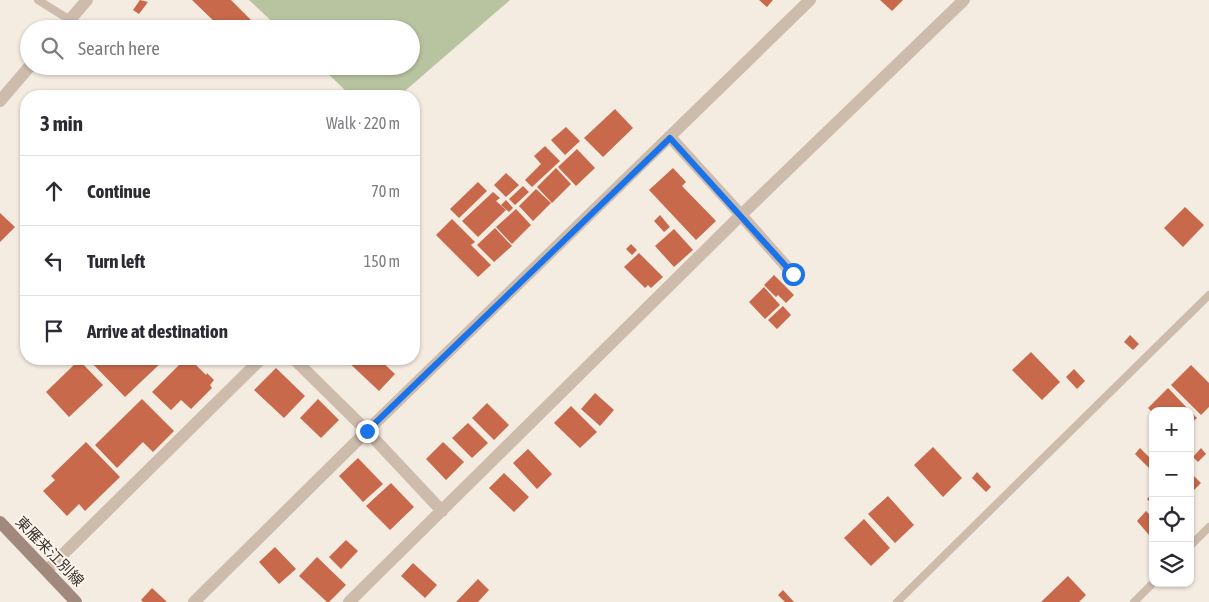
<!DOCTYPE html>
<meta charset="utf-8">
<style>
:root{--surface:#fff;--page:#f7f7f7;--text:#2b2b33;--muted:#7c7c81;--line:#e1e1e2}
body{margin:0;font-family:"Asap Condensed","Noto Sans JP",sans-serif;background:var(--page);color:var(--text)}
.controls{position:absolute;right:15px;bottom:15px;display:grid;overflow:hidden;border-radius:10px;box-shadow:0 1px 4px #0004}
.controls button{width:45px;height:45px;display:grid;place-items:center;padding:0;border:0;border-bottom:1px solid var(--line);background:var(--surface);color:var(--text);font:25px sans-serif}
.stop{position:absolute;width:15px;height:15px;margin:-11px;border:4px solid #1a73e8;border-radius:50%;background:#fff}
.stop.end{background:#1a73e8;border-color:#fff;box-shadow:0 1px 5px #0008}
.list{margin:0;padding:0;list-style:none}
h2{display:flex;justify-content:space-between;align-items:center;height:65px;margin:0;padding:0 20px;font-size:21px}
h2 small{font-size:16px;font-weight:400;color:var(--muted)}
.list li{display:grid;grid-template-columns:32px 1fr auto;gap:15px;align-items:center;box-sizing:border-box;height:70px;padding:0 20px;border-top:1px solid var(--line)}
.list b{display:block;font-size:19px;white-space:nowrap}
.list em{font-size:16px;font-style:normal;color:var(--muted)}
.icon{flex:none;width:28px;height:28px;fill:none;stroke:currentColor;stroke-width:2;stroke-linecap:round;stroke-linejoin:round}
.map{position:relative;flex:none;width:1209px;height:602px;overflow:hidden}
.search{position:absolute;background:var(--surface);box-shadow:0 1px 4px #0004;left:20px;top:20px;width:400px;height:55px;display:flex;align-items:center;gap:12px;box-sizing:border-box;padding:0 18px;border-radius:28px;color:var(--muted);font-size:19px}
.panel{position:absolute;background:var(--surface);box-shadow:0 1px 4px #0004;left:20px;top:90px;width:400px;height:275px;border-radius:20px}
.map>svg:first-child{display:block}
.green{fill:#b8c4a0}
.building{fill:#c8694b}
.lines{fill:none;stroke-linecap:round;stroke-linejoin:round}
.lane{stroke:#cdbbac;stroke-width:8}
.street{stroke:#cdbbac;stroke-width:12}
.secondary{stroke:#a18a7d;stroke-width:12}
.route{stroke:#1a73e8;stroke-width:6}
.labels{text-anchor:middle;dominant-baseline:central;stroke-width:4;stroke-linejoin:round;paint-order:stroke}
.street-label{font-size:15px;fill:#3b302b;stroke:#fbf5ee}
</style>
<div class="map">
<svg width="1209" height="602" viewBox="0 0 1209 602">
<rect width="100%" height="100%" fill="#f4ebe1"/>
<!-- green -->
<path class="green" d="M249,0h261l-111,96h-48l-31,-30h91v-37h-131z"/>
<!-- building -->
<path class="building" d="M140,0l8,2 -9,12 -6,-4z
M192,0h39l24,24 -5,5h-28z
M759,0h14l-6,7z
M880,0h23l-11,11z
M615,109l18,19 -30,29 -19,-19z
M566,127l14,14 -15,14 -14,-15z
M545,146l15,15 -28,26 -7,-7 16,-16 -7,-8z
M577,149l18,19 -19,18 -18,-19z
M556,168l15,16 -19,19 -15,-16z
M673,168l13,14 -4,4 34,35 -20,19 -47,-50z
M506,173l13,12 -13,12 -12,-12z
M478,182l9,9 -28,27 -9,-9z
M523,186l6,6 -14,13 -6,-6z
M536,189l15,14 -18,18 -14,-15z
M493,192l7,6 -4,3 10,9 -28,27 -16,-16z
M506,200l7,8 -4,4 -8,-7z
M1185,207l19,18 -21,22 -19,-19z
M516,209l15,16 -19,19 -16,-17z
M0,213l15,14 -15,15z
M660,215l10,12 -6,5 -10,-11z
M452,219l23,23 -4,3 20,20 -13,12 -42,-42z
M495,228l17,18 -18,16 -17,-17z
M674,229l19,21 -19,17 -19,-21z
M631,244l6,6 -5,5 -6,-6z
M639,253l24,24 -12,11 -3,-3 -3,3 -21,-21z
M774,275l20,20 -8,8 -8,-8 -2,2 -12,-12z
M764,287l16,18 -15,14 -16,-17z
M783,306l8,9 -14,14 -9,-9z
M1130,335l9,9 -6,6 -9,-8z
M1031,352l29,30 -18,18 -30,-30z
M88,359h77l-40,38z
M185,359h5l16,16 1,-2 7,7 -4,5 2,3 -21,21 -10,-9 -10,10 -19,-18z
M345,359h34l16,15 -16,17z
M79,360l24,25 -34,32 -23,-25z
M1191,365l18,18v24l-8,8 -30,-30z
M276,368l29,28 -21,22 -30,-28z
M1074,369l11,12 -8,8 -11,-12z
M1168,388l22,23h-37v2l-5,-5z
M595,393l19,17 -14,16 -19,-17z
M142,399l32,32 -21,21 -10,-10 -26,26 -22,-23z
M318,399l21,21 -18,18 -21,-20z
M487,403l22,22 -15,15 -22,-22z
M571,406l26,26 -17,16 -26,-25z
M1190,411l7,7 -7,6z
M468,423l20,20 -16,15 -20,-20z
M86,442l34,35 -35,34 -6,-7 -12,12 -24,-25 12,-11 -4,-4z
M443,442l21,20 -18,18 -20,-21z
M933,447l29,31 -19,19 -29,-32z
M1140,448l13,13v3l-4,4 -14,-14z
M1201,448l5,6 -8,8 -5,-5z
M528,449l24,25 -15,15 -24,-26z
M358,458l25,26 -20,18 -24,-26z
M977,472l14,15 -5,5 -14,-14z
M1190,472l11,11 -11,11z
M504,473l25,24 -15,15 -25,-24z
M391,483l23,24 -24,23 -24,-24z
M1153,493v12l-6,-6z
M888,496l26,29 -19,18 -27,-29z
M1146,511l7,7v14l-4,3 -12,-14z
M864,519l26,29 -19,18 -27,-28z
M346,540l12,11 -17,18 -12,-12z
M275,547l21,22 -17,15 -20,-22z
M317,557l29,28 -17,17h-2l-28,-26z
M413,563l24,22 -12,13 -24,-22z
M1068,576l18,19 -7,7h-38z
M478,579l11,11 -11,12h-22z
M152,588l15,14h-24l-2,-2z
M783,590l11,12h-9l-7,-7z"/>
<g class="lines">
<!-- lane -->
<path class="lane" d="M38,0l32,20
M1190,546l19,-19
M897,602l312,-307
M1134,602l19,-19"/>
<!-- street -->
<path class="street" d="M62,29l25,-29
M0,101l30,-35
M793,274l-52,-59 223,-215
M294,359l73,72 75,80
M47,570l214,-211
M194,602l173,-171 443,-431
M349,602l392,-387 -71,-78"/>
<!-- secondary -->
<path class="secondary" d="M0,522l76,80"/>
</g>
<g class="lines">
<!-- route -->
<path class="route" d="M367,431l303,-293 123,136"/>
</g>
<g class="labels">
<!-- street labels -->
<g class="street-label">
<text transform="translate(50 551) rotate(46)">東雁来江別線</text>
</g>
</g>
</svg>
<div class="controls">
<button>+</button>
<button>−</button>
<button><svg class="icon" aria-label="locate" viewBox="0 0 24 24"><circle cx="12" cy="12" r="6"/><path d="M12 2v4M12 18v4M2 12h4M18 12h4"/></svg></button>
<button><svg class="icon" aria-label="layers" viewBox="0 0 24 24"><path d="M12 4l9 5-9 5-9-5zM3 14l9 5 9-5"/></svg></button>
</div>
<div class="stop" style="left:793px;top:274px"></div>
<div class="stop end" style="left:367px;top:431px"></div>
<div class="search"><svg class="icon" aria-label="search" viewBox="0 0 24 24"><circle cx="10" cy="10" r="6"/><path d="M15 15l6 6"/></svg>Search here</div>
<section class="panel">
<h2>3 min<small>Walk · 220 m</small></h2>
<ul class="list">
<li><svg class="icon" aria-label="ahead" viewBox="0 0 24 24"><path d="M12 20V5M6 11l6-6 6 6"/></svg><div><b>Continue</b></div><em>70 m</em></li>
<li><svg class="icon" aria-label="left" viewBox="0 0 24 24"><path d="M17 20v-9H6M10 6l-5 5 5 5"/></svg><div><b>Turn left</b></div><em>150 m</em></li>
<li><svg class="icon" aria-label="arrive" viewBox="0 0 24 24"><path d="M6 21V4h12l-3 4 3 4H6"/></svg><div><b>Arrive at destination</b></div></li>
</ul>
</section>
</div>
